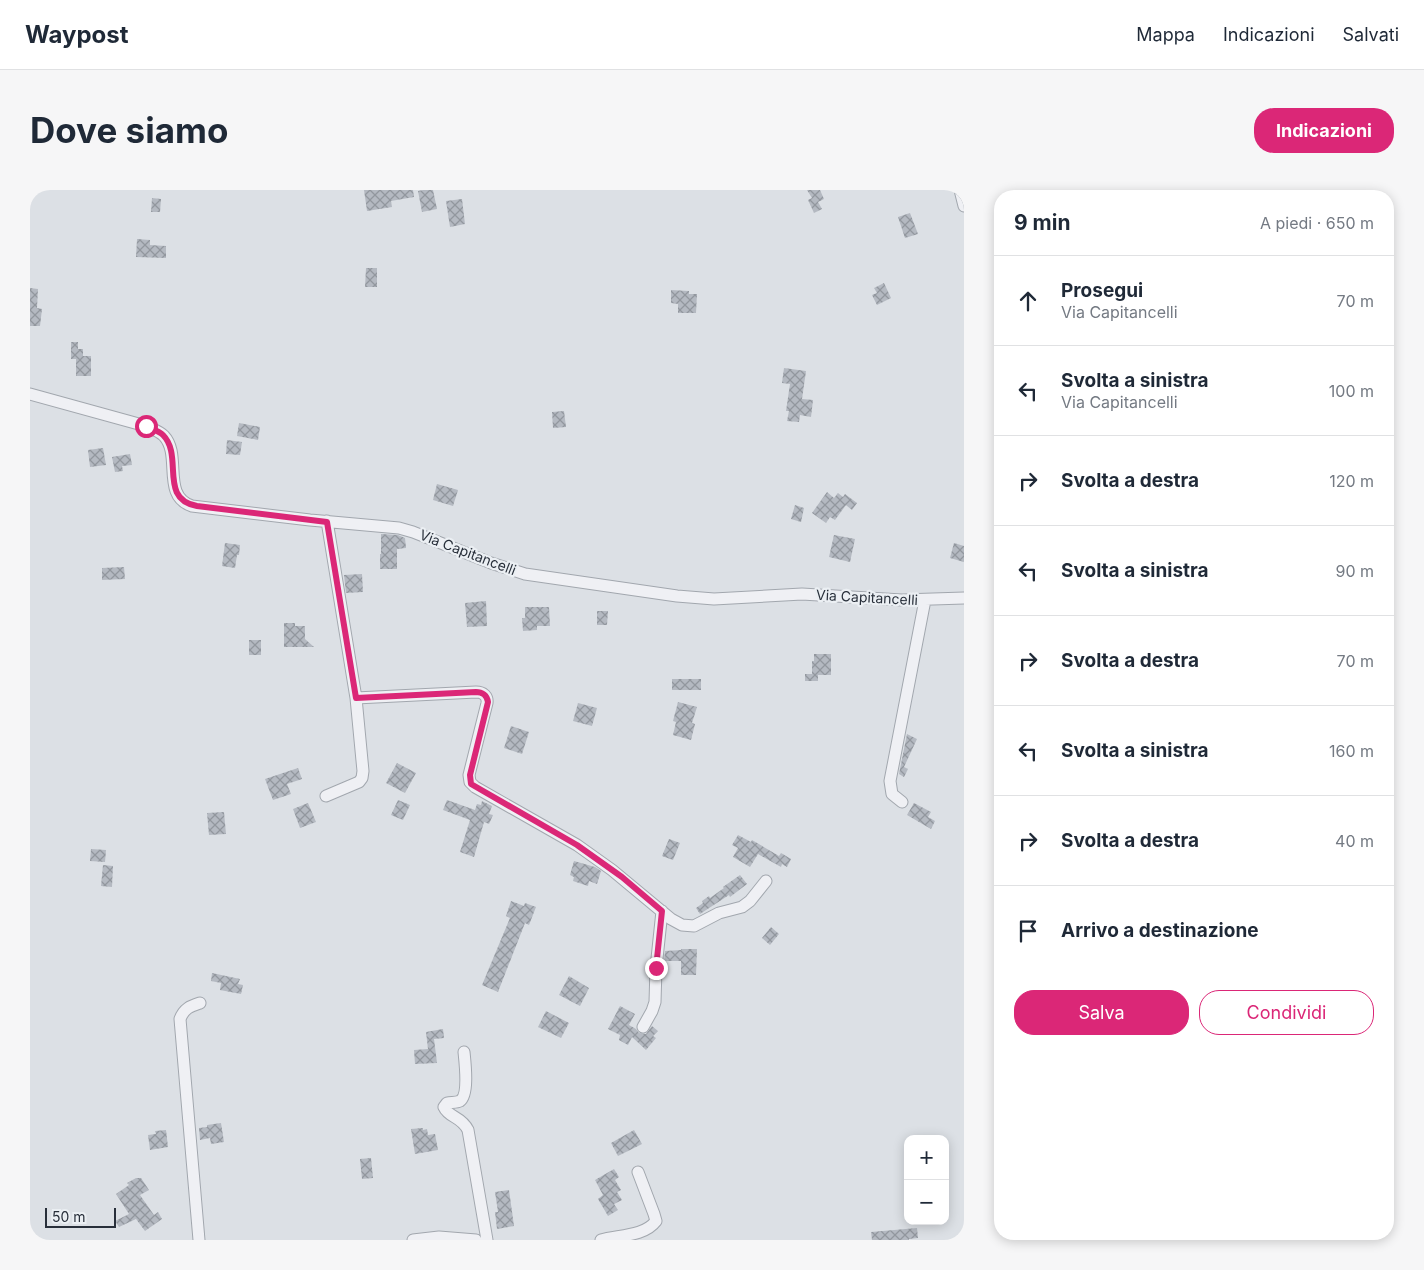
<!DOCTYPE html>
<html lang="it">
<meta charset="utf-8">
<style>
:root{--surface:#fff;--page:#f6f6f7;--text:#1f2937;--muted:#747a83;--line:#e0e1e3;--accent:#db2777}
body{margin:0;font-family:Inter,sans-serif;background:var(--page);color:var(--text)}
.controls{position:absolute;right:15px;bottom:15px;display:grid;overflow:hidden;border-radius:10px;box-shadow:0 2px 12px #0003}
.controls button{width:45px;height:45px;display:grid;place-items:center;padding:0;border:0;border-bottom:1px solid var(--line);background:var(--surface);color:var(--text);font:25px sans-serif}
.scale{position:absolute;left:15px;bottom:12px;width:71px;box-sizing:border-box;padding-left:5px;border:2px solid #282f3a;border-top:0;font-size:14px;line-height:18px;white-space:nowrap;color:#282f3a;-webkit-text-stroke:4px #ebeff3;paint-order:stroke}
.stop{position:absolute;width:15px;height:15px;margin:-11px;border:4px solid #db2777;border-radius:50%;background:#fff}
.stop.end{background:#db2777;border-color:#fff;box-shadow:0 1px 5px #0008}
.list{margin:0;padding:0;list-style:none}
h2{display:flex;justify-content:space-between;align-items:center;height:65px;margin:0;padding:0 20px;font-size:21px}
h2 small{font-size:16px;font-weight:400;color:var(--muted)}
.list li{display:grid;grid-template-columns:32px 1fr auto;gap:15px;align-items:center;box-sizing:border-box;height:90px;padding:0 20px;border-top:1px solid var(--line)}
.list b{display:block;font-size:19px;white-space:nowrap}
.list p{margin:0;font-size:16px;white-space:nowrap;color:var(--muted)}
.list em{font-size:16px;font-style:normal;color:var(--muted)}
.actions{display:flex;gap:10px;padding:15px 20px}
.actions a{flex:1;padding:11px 0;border:1px solid var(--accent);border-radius:20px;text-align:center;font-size:18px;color:var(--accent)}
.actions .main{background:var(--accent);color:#fff}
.icon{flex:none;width:28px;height:28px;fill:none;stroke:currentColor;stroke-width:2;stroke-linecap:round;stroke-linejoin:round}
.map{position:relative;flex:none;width:934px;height:1050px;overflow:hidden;border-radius:20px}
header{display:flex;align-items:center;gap:30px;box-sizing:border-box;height:70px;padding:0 25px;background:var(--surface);border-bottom:1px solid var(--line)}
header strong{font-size:24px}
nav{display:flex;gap:28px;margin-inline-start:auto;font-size:18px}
.intro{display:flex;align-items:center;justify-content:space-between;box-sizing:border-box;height:120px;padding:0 30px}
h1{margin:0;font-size:35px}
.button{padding:12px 22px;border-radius:20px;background:var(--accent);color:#fff;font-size:18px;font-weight:700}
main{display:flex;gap:30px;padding:0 30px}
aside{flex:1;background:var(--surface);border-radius:20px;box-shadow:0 2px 12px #0003}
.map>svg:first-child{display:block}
.building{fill:url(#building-cross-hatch)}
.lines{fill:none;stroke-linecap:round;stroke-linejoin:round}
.minor-casing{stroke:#a2a7ae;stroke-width:13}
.minor{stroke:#eff0f4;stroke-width:11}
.route{stroke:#db2777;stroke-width:6}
.labels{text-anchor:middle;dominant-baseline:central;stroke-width:4.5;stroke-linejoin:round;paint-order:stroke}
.street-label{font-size:14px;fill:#282f3a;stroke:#ebeff3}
</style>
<header>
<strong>Waypost</strong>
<nav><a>Mappa</a><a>Indicazioni</a><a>Salvati</a></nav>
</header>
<div class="intro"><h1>Dove siamo</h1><a class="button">Indicazioni</a></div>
<main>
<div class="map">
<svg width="934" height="1050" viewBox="0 0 934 1050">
<defs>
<pattern id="building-cross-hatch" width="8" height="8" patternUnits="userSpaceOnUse" patternTransform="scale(1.25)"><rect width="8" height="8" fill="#b4b9c1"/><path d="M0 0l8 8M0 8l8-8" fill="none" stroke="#92979e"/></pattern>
</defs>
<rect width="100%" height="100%" fill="#dce0e5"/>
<!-- building -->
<path class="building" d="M334,0h49l1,7 -23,4 1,6 -25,4z
M393,0h10l4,19 -15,3 -4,-21z
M777,0h13l4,9 -6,3 4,7 -8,4 -6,-13 4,-2z
M122,8l9,1 -1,13h-9z
M432,9l3,25 -15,3 -4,-26z
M880,23l8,21 -13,4 -7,-21z
M107,49l13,1v5l16,1v12l-30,-1z
M336,78h11v19h-12z
M854,93l7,15 -14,7 -5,-10 5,-2 -3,-5z
M0,98l8,1 -1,19 5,1 -2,17h-10z
M641,100l18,1v3h8l-1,19h-18v-9l-7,-1z
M41,152h7v7h5v7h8v20h-15v-17h-5z
M754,178l22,3 -4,28 11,1 -2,17 -11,-2 -1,7 -12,-1 2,-10h-3l4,-27 -8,-1z
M534,221l2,16 -13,1 -1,-16z
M209,233l21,4 -2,13 -21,-4z
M197,250l15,2 -2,13 -14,-1z
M73,258l3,17 -16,2 -2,-17z
M100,264l2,11 -10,1 1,5 -8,1 -3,-15z
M407,294l21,6 -5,16 -20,-6z
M797,302l7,6 4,-5 5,4 2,-3 12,9 -5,7 -6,-5 -11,15 -5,-3 -4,6 -14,-10z
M765,315l9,3 -3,14 -10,-3z
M351,344l17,1 7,3 1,10 -9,1v20h-17v-15h1z
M804,345l21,4 -5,23 -21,-5z
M195,353l15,2 -1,10h-2l-2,13 -13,-2z
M924,353l10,3v16l-14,-4z
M94,377l1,12 -23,1v-12z
M332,384l1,18 -17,1 -2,-18z
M456,411l1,25 -20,1 -2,-24z
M495,417h24l1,19h-13v4l-14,1 -1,-13h3z
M567,421h11l-1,14h-10z
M254,433h11v3h10v13l9,8h-30z
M219,450h12v15h-12z
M784,464h17v21h-13v6h-13v-7h7v-13h2z
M642,489h29v11h-29z
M648,512l19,5 -5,16 3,1 -4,16 -18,-5 3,-13 -3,-1z
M548,513l19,5 -5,18 -19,-5z
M481,536l18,6 -7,22 -18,-6z
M877,544l10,5 -13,28 4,2 -4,8 -5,-3z
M367,573l19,10 -11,20 -19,-10z
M268,578l4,11 -15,5 4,10 -18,6 -8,-21z
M368,610l12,5 -7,15 -12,-5z
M417,610l28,10 2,-6 4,1 1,-4 10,5 -3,8 4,1 -4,9 -5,-2 -10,35 -14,-5 10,-32 -27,-10z
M278,613l8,19 -16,6 -7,-19z
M884,613l17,9 -3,5 7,4 -4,8 -24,-14z
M194,622l2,22 -17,1 -2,-22z
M708,645l13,7 1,-2 27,16 2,-3 10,6 -4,8 -5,-3 -1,3 -23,-13 -8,13 -17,-10 5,-9 -6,-3z
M639,649l11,4 -7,17 -11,-4z
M61,659l15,1 -1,12 -15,-1z
M544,671l21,6 6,4 -4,13 -8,-3 -1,5 -15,-5 1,-4 -4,-2z
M73,675l10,1 -1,21 -11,-1z
M710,685l7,9 -17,13 -1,-2 -29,19 -4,-6 7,-5 -1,-2 7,-5 1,2 14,-10 -1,-1z
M481,711l13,5 1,-3 11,4 -7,18 -4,-2 -27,69 -16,-7 28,-67 -4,-2z
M741,737l8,7 -9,11 -8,-7z
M651,759h16l-1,26h-15v-14h-17l1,-10 16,-1z
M182,783l28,6 -2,5 5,1 -2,9 -21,-4 1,-7 -10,-2z
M539,786l20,12 -9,18 -21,-11z
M590,816l15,8 -6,11 7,4 3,4 7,1 6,-8 6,5 -5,5 3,2 -10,12 -14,-13 -4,8 -9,-5 1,-5 -12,-6z
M516,821l23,12 -8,15 -23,-11z
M413,839l1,9 -10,1 3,24 -22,1 -1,-14 14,-1 -2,-17z
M191,933l3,19 -13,2 -1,-6 -10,2 -1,-12 8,-1v-2z
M393,938v2l4,-1 1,6 7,-1 3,16 -23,4 -4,-25z
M136,940l2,17 -18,3 -2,-15 8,-1 -1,-3z
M604,940l8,14 -24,12 -7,-13z
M341,968l2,20 -11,1 -2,-20z
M584,979l5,8 -4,3 6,10 -4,2 5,8 -8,4 4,6 -10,6 -10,-17 5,-4 -8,-15z
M106,988h5l8,12 -9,5 14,20 4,-3 4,7 -17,12 -9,-12 -17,8 -4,-6 14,-7 -13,-20 13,-9 -2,-2z
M479,1000l5,36 -17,3 -2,-17h3l-3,-20z
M887,1038l1,10 -9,1v1h-37l-1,-8z"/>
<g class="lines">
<defs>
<path id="minor" d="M930,0l4,16
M0,204l116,32c6,3 13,5 18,10 18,19 -3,60 28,70l118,14 89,8 14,4 78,31 34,11 152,22 37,3 88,-5 100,6 62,-2
M326,508l120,-6c7,0 12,4 11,11l-18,72 1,7 5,5 102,58 35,25 59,49 11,6 12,1 25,-13 23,-6 8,-6 16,-20
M296,606l33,-14 3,-4 1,-7 -7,-73 -29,-177
M872,612l-10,-8 -2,-13 35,-181
M613,837l9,-16 3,-9 1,-34 6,-57
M434,862c1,10 5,43 -4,49 -4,2 -9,1 -13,2l-3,4c5,11 17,9 24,23l19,110
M169,1050l-19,-221c4,-11 11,-13 20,-16
M383,1050l26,-3 37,3
M571,1050c16,-5 43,-3 55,-19l-2,-7 -16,-42"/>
</defs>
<!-- minor casing -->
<use href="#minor" class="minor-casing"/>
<!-- minor -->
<use href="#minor" class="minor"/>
</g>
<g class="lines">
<!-- route -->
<path class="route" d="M116,236c6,3 13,5 17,9 21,21 -5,64 34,71l130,16 29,176 120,-6c6,0 11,3 12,10l-18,73 1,9 106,61 45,32 40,34 -6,57"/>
</g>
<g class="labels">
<!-- street labels -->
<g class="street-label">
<text transform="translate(438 362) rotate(21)">Via Capitancelli</text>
<text transform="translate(837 407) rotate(3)">Via Capitancelli</text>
</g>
</g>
</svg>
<div class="controls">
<button>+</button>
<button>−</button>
</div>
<div class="scale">50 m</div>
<div class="stop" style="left:116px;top:236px"></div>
<div class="stop end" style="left:626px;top:778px"></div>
</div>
<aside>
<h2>9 min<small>A piedi · 650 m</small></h2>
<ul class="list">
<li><svg class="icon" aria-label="ahead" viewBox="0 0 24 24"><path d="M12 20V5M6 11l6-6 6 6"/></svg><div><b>Prosegui</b><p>Via Capitancelli</p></div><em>70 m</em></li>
<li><svg class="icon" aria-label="left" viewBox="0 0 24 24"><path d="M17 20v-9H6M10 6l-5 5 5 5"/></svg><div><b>Svolta a sinistra</b><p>Via Capitancelli</p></div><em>100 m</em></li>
<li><svg class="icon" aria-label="right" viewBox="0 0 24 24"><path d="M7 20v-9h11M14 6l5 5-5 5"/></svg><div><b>Svolta a destra</b></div><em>120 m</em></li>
<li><svg class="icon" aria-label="left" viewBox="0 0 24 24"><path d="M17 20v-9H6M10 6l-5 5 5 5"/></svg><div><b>Svolta a sinistra</b></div><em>90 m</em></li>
<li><svg class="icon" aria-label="right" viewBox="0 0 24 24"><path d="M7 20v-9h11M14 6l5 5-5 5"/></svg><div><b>Svolta a destra</b></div><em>70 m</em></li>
<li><svg class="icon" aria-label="left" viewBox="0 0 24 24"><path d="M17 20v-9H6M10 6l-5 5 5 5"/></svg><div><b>Svolta a sinistra</b></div><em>160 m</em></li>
<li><svg class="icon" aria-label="right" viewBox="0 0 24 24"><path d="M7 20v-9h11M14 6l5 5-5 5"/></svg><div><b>Svolta a destra</b></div><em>40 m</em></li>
<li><svg class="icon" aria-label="arrive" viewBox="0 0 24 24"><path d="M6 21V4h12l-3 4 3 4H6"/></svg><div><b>Arrivo a destinazione</b></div></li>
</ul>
<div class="actions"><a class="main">Salva</a><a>Condividi</a></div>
</aside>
</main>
